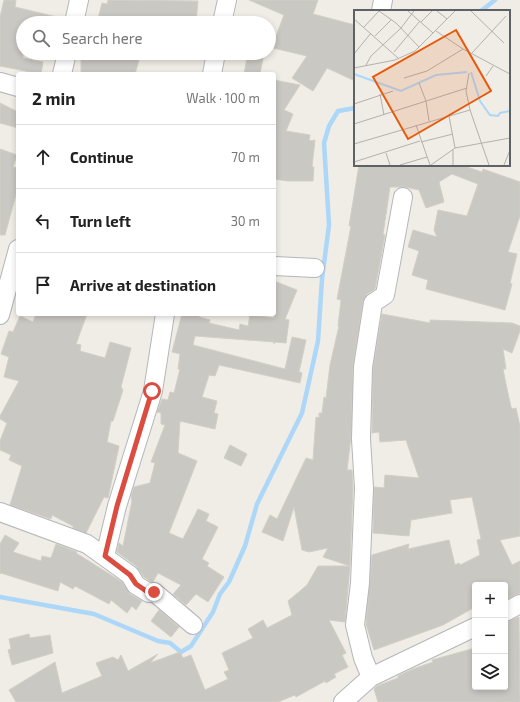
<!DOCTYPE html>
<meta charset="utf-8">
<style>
:root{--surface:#fff;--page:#f6f6f6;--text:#222;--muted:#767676;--line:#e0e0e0}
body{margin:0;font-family:"Exo 2",sans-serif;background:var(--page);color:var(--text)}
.controls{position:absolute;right:12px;bottom:12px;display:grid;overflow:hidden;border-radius:4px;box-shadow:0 2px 6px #0003}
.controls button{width:36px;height:36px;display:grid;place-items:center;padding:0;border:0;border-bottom:1px solid var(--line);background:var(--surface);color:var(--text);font:20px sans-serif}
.stop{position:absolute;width:12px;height:12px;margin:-9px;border:3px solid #db4d40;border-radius:50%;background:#fff}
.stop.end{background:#db4d40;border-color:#fff;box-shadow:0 1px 4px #0008}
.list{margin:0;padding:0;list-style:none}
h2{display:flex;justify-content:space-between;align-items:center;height:52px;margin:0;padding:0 16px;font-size:17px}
h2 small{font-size:13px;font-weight:400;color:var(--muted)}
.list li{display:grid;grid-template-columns:26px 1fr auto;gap:12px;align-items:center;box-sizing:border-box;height:64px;padding:0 16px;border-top:1px solid var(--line)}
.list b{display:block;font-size:15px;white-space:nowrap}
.list em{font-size:13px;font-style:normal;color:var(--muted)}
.icon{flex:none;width:22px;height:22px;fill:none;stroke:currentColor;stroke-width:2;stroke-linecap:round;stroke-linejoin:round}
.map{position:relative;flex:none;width:520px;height:702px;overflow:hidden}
.search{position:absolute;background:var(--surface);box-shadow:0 2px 6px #0003;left:16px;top:16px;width:260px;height:44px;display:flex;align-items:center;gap:10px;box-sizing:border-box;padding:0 14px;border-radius:22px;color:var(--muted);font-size:15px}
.panel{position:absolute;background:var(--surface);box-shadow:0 2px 6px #0003;left:16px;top:72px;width:260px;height:244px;border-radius:4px}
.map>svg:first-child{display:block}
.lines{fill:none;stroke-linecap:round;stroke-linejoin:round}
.stream{stroke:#add7f8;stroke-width:4.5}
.building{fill:#cac8c3;stroke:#d3cfc5}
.minor-casing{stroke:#b3b6ba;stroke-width:20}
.minor{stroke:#fff;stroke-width:18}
.route{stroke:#db4d40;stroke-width:5}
.inset-river{fill:none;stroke:#add7f8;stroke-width:2}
.inset-road{fill:none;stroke:#b1b1ae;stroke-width:1}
.view{fill:#e8590c;fill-opacity:0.15;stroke:#e8590c;stroke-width:2}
.inset-edge{fill:none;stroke:#5e6165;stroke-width:2}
</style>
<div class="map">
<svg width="520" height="702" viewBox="0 0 520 702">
<rect width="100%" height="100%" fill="#efede6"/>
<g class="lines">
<!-- stream -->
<path class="stream" d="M481,11l14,-11
M0,597l94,17 64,27 12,2 11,9 10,-6 22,-34 7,-18 9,-12 16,-36 12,-42 45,-91 16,-72 4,-62 7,-54 -5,-82 5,-17 9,-15 17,-3"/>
</g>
<!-- building -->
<path class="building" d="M4,0h12l-1,7 46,11v5h-38v35l20,4 -2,12 -41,-8v-49z
M108,0l90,1 -2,22h-99l5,-20 5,1z
M249,0h69l-5,14 42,11v56l-28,-13 -14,23 -21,-13 15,-22 -38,-9v-12l7,1 8,-21z
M111,53h30l-6,21h-54v-15l10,-1v-3l18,4z
M248,53h16l-4,21h-16z
M274,80l26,5 -16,25 9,4 -7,17 24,4 -1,6 6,-1 -3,27h2l-1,14h-25l-14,-2z
M0,103l18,9v16l-18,-5z
M0,149l17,6 -4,12 5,1 -2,18 2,1 -13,48h-5z
M359,165h108l-3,1 18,6 1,-3 37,13v34l-12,36 9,2 -7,29 2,1 -7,26 -79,-21 2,-9 -16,-5 7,-24 -11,-4 5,-17 24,7 -3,-7 4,-20 29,6 11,-32 -26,-10 -13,8 5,20 -18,6 -7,-18 -14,-3h-15l-5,34 -2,1h2l-2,12 2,1 -10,54 -8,5 -4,7 -10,64 -2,72 -4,33h5l1,18 -3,78 -27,-9 5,-9 -19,4 -7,-2 -8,-43 -11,34 -21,-9 8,-17 7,4 29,-61 7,2 3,-43 3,1v-5h3l2,-16 2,1 4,-33 9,-39h-1l3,-26 -4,-1 14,-73h-2z
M274,281l23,9 -12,29 4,1 -3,23 -11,-1 -1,2v-2l-79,-6 -2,9 92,24 7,-32 14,3 -7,32 3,1 -2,10 -81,-18 -4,11 -6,-1 -7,22 15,4 -3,12 4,1 -3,15 -35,-8 -2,32 19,8 -28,72 14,6 15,-30 11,5 -3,7 12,6 -16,32 7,4 -2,3 17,11 -16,25 -12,-8 -10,11 -13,-11 8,-9 -23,-12 -5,9h-2l-7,-5 -8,-11 -19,-14 2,-9 4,3 9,-45 -1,-4 3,-10 16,-4 5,-20 -4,-1 14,-37 -4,-1v-11l-4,-1 5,-13 6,1 2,-8 4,1 6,-24h-2l2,-15 -8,-2 10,-38h18l-1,3 11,3 -1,3 30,7 1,-6 8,2 2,-11 24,3z
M36,314h51l-11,30 5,1 -1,6 25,7 5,-16 21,6 -10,39 2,3 -10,31h-2l-4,21 12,4 -11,52 -4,-1 -18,36 -13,-5v-2l-21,-11 -1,4 -41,-14 12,-39 -13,-6 2,-5 -11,-5v-9l7,-18 -7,-4v-3l19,-35 -15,-4 5,-20 -8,-3 8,-23 4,1 7,-16 13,6z
M382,314l48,9v-3l82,3 8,3v5l-8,22 -9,-4 3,20h-3l3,15 5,23 1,2 4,-1 4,18v110l-20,4 12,25 8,-4v32l-15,7v-15h-30v22l-32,18 -69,25 -8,-26 6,-69 37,-11 -1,5 41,-9 6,25 4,-2 1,2 20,-10 -3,-15 4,-1 -9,-42 -22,3 2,13 -41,7 -2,16 -36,-3 1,-46 10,1 1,-13 34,3 -13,-38 -26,2 -1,-10 -7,1 1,-65z
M230,445l17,9 -6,12 -17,-8z
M5,535l14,8 -6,9 28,9 1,-5 9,2 5,-14 21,8 -1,1 46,29 8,12 12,7 -6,9 -4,-4 -5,7 -16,-13 -2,4 -34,-18 -2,3 -13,-7 -2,9 -57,-18 -1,1v-30z
M318,566h32l-5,56 -16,-2 17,33 -4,2 6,12 -14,7 2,3 -10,6 -1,-2 -29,16 -1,-2 -17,7h-262l-7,-12 46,-28 7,31 40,-17 -6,-13 17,-6 5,3 3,-5 7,16 30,-17 -8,9 30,-11 3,6 8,-3 14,35 23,-11 -4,-7 5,-2 -7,-17 31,-15 -5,-9 15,-9 4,8 25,-13 -4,-14 19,-16z
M159,610l20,17 -8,10 -20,-16z
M519,617l1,85h-142l-4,-13 3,-3 21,-8v-2l15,-7 20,-7 -1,-2 43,-12v39h30v-65z
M29,634l1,4 20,-3 3,18 -41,12 -4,-15 3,-1 -2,-10z"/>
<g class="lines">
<defs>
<path id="minor" d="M381,11l2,-11
M74,23l5,-23
M222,23l5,-23
M62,74l5,-21
M212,74l4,-21
M0,82l18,5
M274,266l41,2
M0,315l18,-66
M0,512l87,32 43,31 6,10 13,8 5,-1 39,33
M105,556l12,-50 36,-115 12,-77
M505,612l15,-8
M371,677l-8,-19 -8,-33 5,-42 4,-95 -3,-49 2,-72 10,-64 12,-8 18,-98
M343,702l28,-25 104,-50"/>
</defs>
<!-- minor casing -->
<use href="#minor" class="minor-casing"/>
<!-- minor -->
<use href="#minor" class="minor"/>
</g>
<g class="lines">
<!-- route -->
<path class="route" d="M152,391l-35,115 -12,50 25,19 6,9 13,9 5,-1"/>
</g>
<!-- overview -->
<g transform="translate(354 10)">
<rect width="156" height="156" fill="#efede6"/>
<path class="inset-river" d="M117,62l9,29 10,14 8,1 2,-3 10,-2M0,64l47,17 35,-16 31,-3"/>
<path class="inset-road" d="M25,1l17,12 23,24M54,1l25,22M83,1l10,8M117,1l33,32M0,9l44,39M67,12l11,-11M10,17l15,-16M82,21l27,18 47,25M21,26l16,-16M40,42l26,-31M118,43l34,-37M0,44l17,-21M12,55l5,-9 30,-28 13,-17M0,58l41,-8 20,-9 40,-40M115,63l-3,18 4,19 19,55M132,66l7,-10M50,68l23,-7 36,-22M65,73l7,18 3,20M26,84l4,21M0,94l39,-13M95,106l6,32M0,114l113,-36M62,115l14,40M67,132l32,-8M0,134l116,-34M99,140v15M32,143l4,12M0,152l66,-21M46,155l27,-8M77,155l24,-17 55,-10M150,155l6,-15"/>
<path class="view" d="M102,20l35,61 -83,48 -35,-62z"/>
<rect width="156" height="156" class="inset-edge"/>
</g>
</svg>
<div class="controls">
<button>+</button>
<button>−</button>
<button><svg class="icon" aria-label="layers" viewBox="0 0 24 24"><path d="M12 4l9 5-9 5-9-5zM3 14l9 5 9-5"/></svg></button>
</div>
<div class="stop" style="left:152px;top:391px"></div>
<div class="stop end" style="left:154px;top:592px"></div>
<div class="search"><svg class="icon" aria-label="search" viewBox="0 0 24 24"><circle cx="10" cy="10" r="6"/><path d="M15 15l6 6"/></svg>Search here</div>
<section class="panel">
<h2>2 min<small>Walk · 100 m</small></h2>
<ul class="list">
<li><svg class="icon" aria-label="ahead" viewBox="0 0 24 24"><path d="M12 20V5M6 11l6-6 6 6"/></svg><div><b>Continue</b></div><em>70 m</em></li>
<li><svg class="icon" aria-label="left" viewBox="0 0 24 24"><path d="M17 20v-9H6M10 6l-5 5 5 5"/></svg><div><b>Turn left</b></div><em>30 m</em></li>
<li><svg class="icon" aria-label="arrive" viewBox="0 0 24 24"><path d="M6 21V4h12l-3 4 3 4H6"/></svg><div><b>Arrive at destination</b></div></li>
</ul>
</section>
</div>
